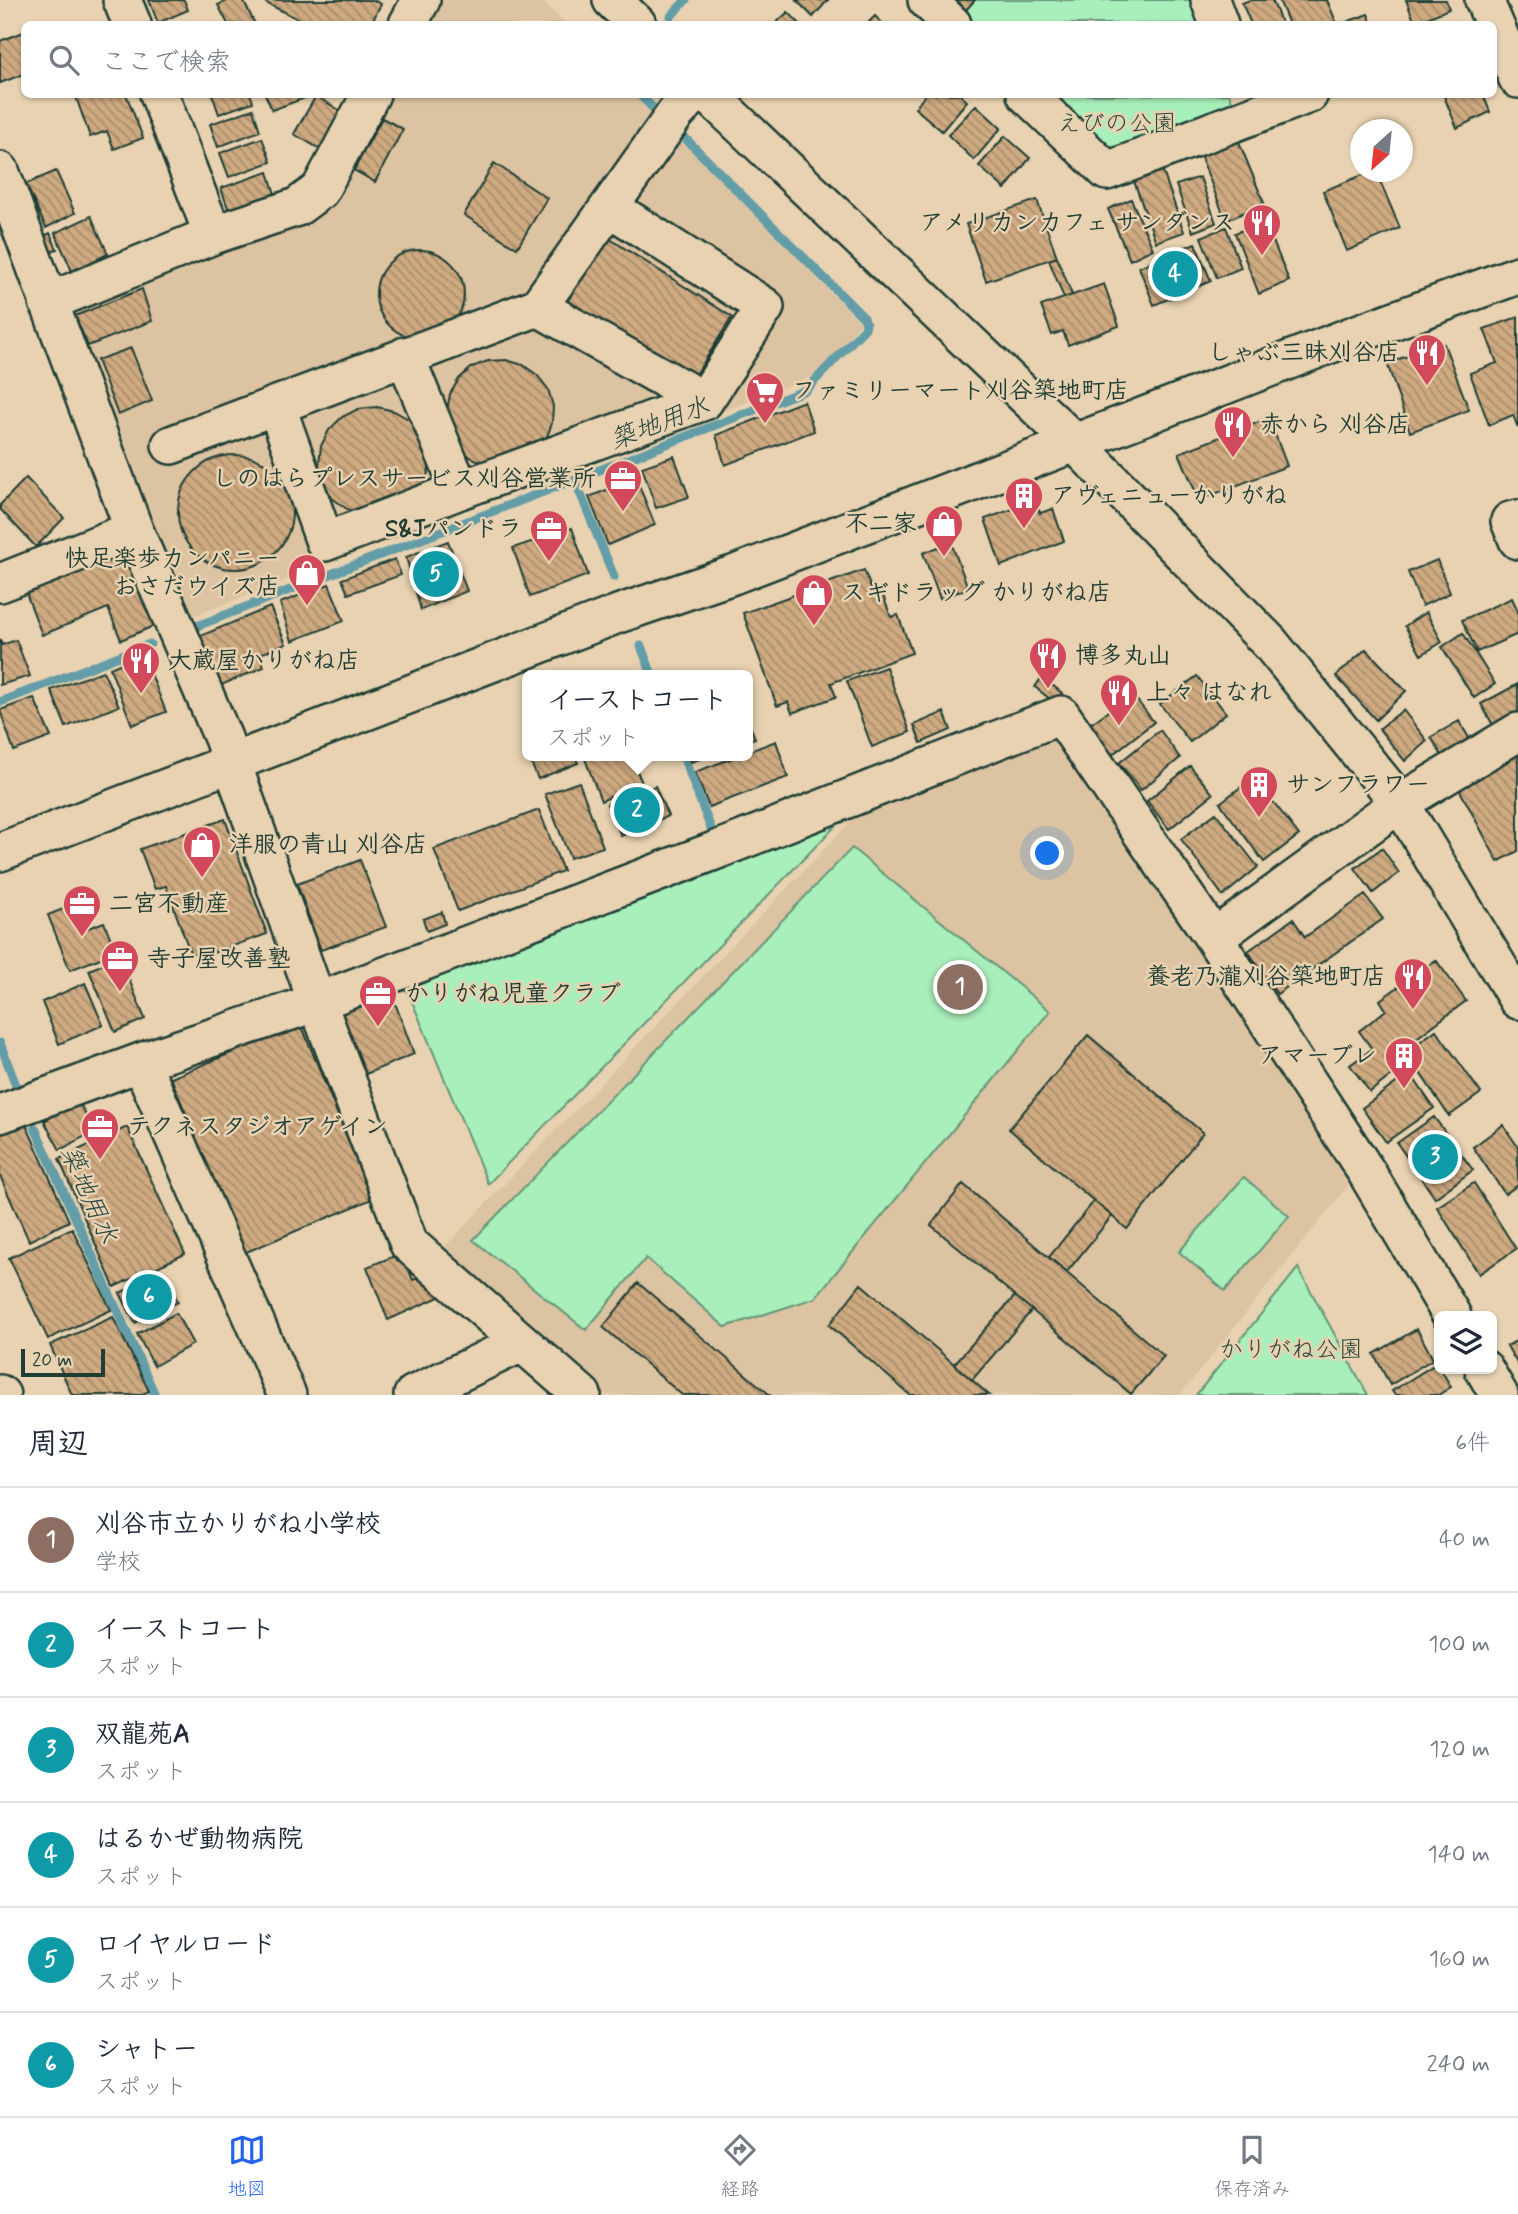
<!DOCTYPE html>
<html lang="ja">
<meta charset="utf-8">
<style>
:root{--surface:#fff;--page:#f2f2f3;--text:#1f2937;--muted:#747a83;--line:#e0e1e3;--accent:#2563eb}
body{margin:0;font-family:Mynerve,"Klee One",sans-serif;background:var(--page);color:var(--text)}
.controls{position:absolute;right:21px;bottom:21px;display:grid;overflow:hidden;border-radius:10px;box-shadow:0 2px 5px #0004}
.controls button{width:63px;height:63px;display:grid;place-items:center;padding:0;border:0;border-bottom:2px solid var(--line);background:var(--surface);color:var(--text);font:35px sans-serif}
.compass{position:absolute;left:1350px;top:119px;width:63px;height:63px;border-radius:50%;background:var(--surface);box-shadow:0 2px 5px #0004;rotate:207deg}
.scale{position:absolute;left:21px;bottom:18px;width:84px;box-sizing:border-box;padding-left:7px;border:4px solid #1f3d34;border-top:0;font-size:19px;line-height:24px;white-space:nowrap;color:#1f3d34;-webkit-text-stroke:5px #e8d2b1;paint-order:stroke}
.you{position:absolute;left:1048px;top:854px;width:24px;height:24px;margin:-18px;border:5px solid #fff;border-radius:50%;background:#1a73e8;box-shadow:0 0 0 10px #1a73e833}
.badge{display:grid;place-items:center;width:46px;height:46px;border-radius:50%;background:var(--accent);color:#fff;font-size:23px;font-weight:700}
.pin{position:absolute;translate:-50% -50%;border:4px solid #fff;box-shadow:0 2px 7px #0006}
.popup{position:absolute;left:522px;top:670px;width:231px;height:91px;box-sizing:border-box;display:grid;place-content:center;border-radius:10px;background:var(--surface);filter:drop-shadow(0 2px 5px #0005);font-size:23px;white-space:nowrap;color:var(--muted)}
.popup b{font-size:26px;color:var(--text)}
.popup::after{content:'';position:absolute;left:50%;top:100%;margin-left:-14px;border:14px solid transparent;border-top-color:var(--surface)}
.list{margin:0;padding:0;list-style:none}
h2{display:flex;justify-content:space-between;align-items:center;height:91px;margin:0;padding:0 28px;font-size:30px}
h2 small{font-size:23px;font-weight:400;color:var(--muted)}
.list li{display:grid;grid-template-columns:46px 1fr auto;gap:21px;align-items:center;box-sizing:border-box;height:105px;padding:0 28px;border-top:2px solid var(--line)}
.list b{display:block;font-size:26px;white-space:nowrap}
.list p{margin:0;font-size:23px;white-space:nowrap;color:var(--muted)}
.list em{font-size:23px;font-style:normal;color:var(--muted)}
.icon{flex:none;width:38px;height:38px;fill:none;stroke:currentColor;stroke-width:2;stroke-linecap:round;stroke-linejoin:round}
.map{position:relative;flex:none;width:1518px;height:1395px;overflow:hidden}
.search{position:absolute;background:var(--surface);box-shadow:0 2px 5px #0004;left:21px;right:21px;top:21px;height:77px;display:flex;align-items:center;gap:18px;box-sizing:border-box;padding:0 24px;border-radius:10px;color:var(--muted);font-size:26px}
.sheet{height:721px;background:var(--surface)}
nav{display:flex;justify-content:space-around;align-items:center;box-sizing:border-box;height:98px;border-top:2px solid var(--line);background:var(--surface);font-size:19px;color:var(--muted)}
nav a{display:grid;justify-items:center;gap:4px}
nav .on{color:var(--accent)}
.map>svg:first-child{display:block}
.built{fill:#dcc3a1}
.park{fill:#a9efbc;stroke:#649678;stroke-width:2}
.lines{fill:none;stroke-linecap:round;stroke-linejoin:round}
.stream{stroke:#649da7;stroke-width:9}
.building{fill:url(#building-back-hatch);stroke:#1f3d34;stroke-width:2}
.minor-casing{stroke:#1f3d34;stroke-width:42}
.minor{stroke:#e8d2b1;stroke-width:37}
.labels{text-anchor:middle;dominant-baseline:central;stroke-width:5;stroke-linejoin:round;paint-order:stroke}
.park-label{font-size:24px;fill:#26463b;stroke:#e8d2b1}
.poi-label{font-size:24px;font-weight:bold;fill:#1f3d34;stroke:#e8d2b1;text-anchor:start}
.water-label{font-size:26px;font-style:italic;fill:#25453e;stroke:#e8d2b1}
</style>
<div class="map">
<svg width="1518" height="1395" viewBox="0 0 1518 1395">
<defs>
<pattern id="building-back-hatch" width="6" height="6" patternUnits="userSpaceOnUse" patternTransform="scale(1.75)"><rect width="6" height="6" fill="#cfaa81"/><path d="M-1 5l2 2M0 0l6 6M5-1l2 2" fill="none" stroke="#a78c6a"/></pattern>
</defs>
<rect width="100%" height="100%" fill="#e8d2b1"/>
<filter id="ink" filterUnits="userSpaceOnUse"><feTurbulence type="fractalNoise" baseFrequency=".0143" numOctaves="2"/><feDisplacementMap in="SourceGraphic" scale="14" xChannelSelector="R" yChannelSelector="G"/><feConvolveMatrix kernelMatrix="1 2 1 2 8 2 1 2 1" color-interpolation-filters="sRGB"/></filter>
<g filter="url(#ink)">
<!-- built -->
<path class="built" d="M427,0h114l25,24h-151z
M635,94l226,229 -42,51 -631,244 -123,-307 260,-98 57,-118z
M1057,730l297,448 -174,217h-579l-163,-141 437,-458z"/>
<!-- park -->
<path class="park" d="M946,0h246l10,24h-231z
M1229,94l3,7 -6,11 -110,42 -72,-59z
M846,815l-358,369 -84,-202z
M852,848l198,163 -235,287 -90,29 -79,-69 -60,72 -113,-90z
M1244,1177l45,39 -64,75 -46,-39z
M1298,1268l70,127h-172z"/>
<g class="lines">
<!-- stream -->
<path class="stream" d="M671,16l15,-16
M639,94l21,21
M575,480l39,97
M197,626l609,-236 59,-62 1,-5 -2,-5 -184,-185
M641,646l11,29
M0,702l150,-58
M683,756l30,78
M0,1043l20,53
M35,1128l120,267"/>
</g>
<!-- building -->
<path class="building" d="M149,0h35l4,10 -30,13z
M229,0h14l12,24h-27l-10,-19z
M267,0h106l8,4 -10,20h-63l-42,-21z
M796,0h32l-15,17z
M959,0h16l-9,10 -9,-8z
M1250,0h22l10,24h-31l-9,-21z
M1279,0h48l10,24h-48z
M1406,0h40l3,9 -34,14z
M788,12l12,12h-25z
M1368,14l4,10h-31z
M875,16l8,8h-16z
M24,32v42l-24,9v-42z
M75,94h51l17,44 -29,11 -7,-18 -17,6z
M212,94h38l3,8 -34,12z
M265,94h42l1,3 -36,13z
M926,94h33l8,7 -25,30 -27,-23z
M1443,94h40l7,18 -33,16z
M316,96l25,15 -21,38 -26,-15z
M976,105l25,23 -27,32 -26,-25z
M253,109l7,22 -42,16 -8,-23z
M382,118l21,11 -28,53 -21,-12z
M1005,136l25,22 -25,31 -26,-23z
M1237,137l27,66 -38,18 -27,-69z
M262,138l9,24 -42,15 -9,-24z
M494,163l53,35 -30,50 -53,-33z
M1160,163l24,69 -28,10 -25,-69z
M56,171l19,42 -29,15 -20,-44z
M268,172l8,25 -46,17 -9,-26z
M1370,172h6l24,56 -53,23 -24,-60z
M1200,177l16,46 -23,9 -17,-47z
M1131,199l22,50 -23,11 -22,-51z
M1037,200l20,57 -71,24 -20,-57z
M91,216l17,38 -36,17 -17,-38z
M1265,221l24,60 -30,13 -24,-61z
M1226,227l15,41 -24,10 -16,-41z
M50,233l7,16 -13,6 -7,-16z
M607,237l125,80 -40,64 -125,-79z
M1195,243l16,38 -57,24 -15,-38z
M376 294a44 44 0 1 1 88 0a44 44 0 1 1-88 0Z
M1057,257l15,38 -8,3 -15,-38z
M1104,284l15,42 -51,19 -5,-14 -11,4 -11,-29z
M142,289l10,32 -64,25 -13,-30z
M1518,317v111l-5,-13 -24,10 -19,-52 27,-10 -13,-34z
M1444,344l25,66 -59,22 -23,-69z
M131,348l21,53 -34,14 -21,-55z
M506,360l17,5 14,10 11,14 5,17 -1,17 -6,16 -60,25 -16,-7 -12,-12 -11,-34 3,-17 9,-15 13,-12 16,-6z
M804,401l10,30 -89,34 -9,-30z
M377,407l17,4 16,9 12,14 6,17 1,18 -5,17 -61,30 -16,-7 -15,-11 -9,-16 -4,-17 2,-19 8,-16 13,-13 16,-8z
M1269,418l18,48 -88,34 -20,-47z
M178 512a57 57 0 1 1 114 0a57 57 0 1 1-114 0Z
M674,456l15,41 -33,11 -14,-41z
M26,478l38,40 -28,29 -36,-38v-4z
M636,478l19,47 -47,20 -19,-48z
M1035,501l5,12 13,-4 11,32 -63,25 -16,-47z
M572,528l16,47 -58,22 -17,-49z
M448,541l19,50 -46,19 -15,-53z
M951,542l17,46 -28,11 -17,-46z
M126,554l28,72 -33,14 -13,-32 -66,27 -16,-42z
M395,559l6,16 -53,19 -6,-15z
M1437,560l13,33 -28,13 -14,-34z
M864,570l10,26 8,-3 9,24 7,-2 14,38 -81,30 5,14 -44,16 -4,-11 -11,4 -34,-93z
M329,584l15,37 -52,20 -12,-38z
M1512,598l6,13v23l-41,18 -15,-32z
M270,607l16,37 -26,10 4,13 -52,22 -19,-50z
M1426,612l16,30 -21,13 -16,-29z
M1463,633l32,51 -21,14 -32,-51z
M0,640l2,5 14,-5 14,36 -30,9z
M1366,649l40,42 -30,29 -40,-44z
M143,654l23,58 -34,13 -22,-57z
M886,667l24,65 -38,15 -25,-66z
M103,671l16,35 -53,21 -15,-37z
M1197,676l29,37 -36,29 -30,-38z
M1042,677l20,16 -7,10 -20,-16z
M1518,684v35l-21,13 -16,-28z
M1132,694l22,28 -49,38 -23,-30z
M34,698l17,39 -37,14 -14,-41z
M1403,710l24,31 -22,20 -26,-32z
M944,712l7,18 -30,13 -7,-18z
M747,719l8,19 -8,3z
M1459,721l13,22 -28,16 -13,-22z
M1160,730l20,28 -39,32 -22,-27z
M776,741l12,36 -79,30 -14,-35 43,-16h9v-4z
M1518,752v99l-20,11 -41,-77z
M528,756h47l3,7 -40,16z
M584,756h47l11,27 -41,18z
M689,756h19l-17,6z
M1190,766l23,28 -44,35 -22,-28z
M1254,777l45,58 -35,27 -44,-59z
M579,782l24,65 -33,11 -25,-64z
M655,786l13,30 -47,20 -14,-32z
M539,810l24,61 -105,40 -24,-62z
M1216,813l42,54 -35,29 -42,-57z
M225,819l42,115 -54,19 -2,-6 -20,8 -25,-69 -11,3 -15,-40z
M1382,848l17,25 -26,20 -18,-25z
M360,860l26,67 -65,23 -24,-66z
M1365,895l18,24 -106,75 -29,-43 45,-32 12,18z
M73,905l10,25 21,-8 12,30 -46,18 -22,-55z
M442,912l3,12 -18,7 -4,-12z
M120,957l25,62 -30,13 -26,-62z
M1436,960l30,41 -68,51 9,11 -37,29 -20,-27 22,-16 -13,-18 27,-21 -6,-10z
M85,983l18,42 -44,19 -17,-42z
M388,984l26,70 -48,20 -28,-70z
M301,1024l71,175 -128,54 -73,-175z
M1436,1030l45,63 -32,23 -43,-64z
M1088,1035l115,98 -76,96 -118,-100z
M1410,1073l24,35 -48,34 -24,-34z
M79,1102l15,29 -34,19 -16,-29z
M1434,1117l39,53 -38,28 -38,-55z
M24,1120l45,101 -40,20 -29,-65v-45z
M1503,1125l15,22v38l-13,9 -32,-47z
M127,1127l58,127 -71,33 -55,-128z
M1474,1183l42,66 -37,25 -42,-67z
M963,1184l201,172 -33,38 -200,-169z
M1094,1201l18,15 -45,56 -18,-15z
M72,1228l39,82 -63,29 -39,-81z
M402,1253l11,27 17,-7 9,24 -51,23 -21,-53z
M163,1272l15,30 -43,21 -15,-30z
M638,1283l132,112h-88l-79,-68z
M861,1284l93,80 35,31h-79l-81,-70z
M1015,1296l17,14 -60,70 -18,-16z
M176,1313l17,31 -39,22 -17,-32z
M113,1317l36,74 -8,4h-69l-22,-50z
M1417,1329l16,30 -43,26 -16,-31z
M1518,1340v25l-11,-19z
M1437,1363l14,24 -13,8h-43l-3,-4z"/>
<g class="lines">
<defs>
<path id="minor" d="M122,0l10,24
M612,0l25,24
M927,0l25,24
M1210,0l9,24
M1484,0l34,79
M408,24l13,-24
M159,94l54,141
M708,94l368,350 194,199 130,160 118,197
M1026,94l81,77 202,-77
M0,171l134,359 89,208 94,264 92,242 173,151
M48,302l165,-67 84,-28 23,-17 51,-96
M538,307l166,94
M405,356l55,134
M276,405l49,137 135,-52 244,-89 61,-94 -156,-100
M171,445l367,-138 138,-194 18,-19
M1518,519l-8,2 8,19
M0,583l134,-53
M0,852l618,-238 115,-39 621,-240 164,-60
M1214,938l186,-135 118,-71
M141,1062l146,333
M0,1114l141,-52 176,-60 392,-149 352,-138 153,223 153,235 85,143
M1484,1369l15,26
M0,1394l1,1
M413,1395l108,-52"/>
</defs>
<!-- minor casing -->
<use href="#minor" class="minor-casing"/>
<!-- minor -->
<use href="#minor" class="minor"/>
</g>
</g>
<!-- icons -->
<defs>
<symbol id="restaurant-pin" viewBox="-11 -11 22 30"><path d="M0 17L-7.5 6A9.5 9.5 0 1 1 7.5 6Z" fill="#d1495b" stroke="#e8d2b1"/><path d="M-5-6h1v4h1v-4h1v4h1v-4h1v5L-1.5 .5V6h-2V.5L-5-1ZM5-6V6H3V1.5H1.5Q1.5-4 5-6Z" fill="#fff"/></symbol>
<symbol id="supermarket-pin" viewBox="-11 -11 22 30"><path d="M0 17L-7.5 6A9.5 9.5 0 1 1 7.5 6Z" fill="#d1495b" stroke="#e8d2b1"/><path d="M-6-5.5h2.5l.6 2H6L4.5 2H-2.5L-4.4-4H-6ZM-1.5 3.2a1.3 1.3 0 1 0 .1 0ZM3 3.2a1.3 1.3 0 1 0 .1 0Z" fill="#fff"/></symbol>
<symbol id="office-pin" viewBox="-11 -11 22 30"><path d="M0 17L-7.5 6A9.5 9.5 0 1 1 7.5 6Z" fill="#d1495b" stroke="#e8d2b1"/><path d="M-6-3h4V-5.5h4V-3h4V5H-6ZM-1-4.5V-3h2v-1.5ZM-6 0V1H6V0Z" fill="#fff"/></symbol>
<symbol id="building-pin" viewBox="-11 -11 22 30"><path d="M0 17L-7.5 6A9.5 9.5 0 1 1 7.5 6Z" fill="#d1495b" stroke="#e8d2b1"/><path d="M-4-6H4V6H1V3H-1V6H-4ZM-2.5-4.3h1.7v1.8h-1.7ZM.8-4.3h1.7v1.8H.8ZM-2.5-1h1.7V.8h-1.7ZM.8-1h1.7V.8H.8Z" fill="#fff"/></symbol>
<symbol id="shop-pin" viewBox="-11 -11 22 30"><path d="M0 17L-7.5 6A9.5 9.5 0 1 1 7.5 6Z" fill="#d1495b" stroke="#e8d2b1"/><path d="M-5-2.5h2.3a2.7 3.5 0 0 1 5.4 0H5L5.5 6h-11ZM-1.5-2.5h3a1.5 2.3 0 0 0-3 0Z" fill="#fff"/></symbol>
</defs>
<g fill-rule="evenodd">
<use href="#restaurant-pin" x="1240" y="201" width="44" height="60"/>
<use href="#restaurant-pin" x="1405" y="331" width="44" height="60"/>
<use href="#supermarket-pin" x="743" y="369" width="44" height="60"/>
<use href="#restaurant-pin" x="1211" y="403" width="44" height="60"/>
<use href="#office-pin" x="601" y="457" width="44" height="60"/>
<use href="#building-pin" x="1002" y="474" width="44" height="60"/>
<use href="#shop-pin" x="922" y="502" width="44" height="60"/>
<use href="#office-pin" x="527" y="507" width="44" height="60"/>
<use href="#shop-pin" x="285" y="551" width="44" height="60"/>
<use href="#shop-pin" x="792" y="571" width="44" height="60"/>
<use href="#restaurant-pin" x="1026" y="634" width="44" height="60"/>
<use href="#restaurant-pin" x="119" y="639" width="44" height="60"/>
<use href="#restaurant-pin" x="1097" y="671" width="44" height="60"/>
<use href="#building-pin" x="1237" y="763" width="44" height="60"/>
<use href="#shop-pin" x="180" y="823" width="44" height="60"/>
<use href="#office-pin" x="60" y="882" width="44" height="60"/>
<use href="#office-pin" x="98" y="937" width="44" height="60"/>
<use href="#restaurant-pin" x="1391" y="955" width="44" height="60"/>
<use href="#office-pin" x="356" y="972" width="44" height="60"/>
<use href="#building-pin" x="1382" y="1034" width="44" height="60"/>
<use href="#office-pin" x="78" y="1105" width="44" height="60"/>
</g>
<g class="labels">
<!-- park labels -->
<g class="park-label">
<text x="1117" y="124">えびの公園</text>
<text x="1291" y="1350">かりがね公園</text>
</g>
<!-- poi labels -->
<g class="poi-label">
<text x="1235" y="223" text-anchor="end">アメリカンカフェ サンダンス</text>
<text x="1400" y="353" text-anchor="end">しゃぶ三昧刈谷店</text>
<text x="792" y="391">ファミリーマート刈谷築地町店</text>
<text x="1260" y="425">赤から 刈谷店</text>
<text x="596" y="479" text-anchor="end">しのはらプレスサービス刈谷営業所</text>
<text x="1051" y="496">アヴェニューかりがね</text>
<text x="917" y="524" text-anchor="end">不二家</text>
<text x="522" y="529" text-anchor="end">S&amp;Jパンドラ</text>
<text x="280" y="559" text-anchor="end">快足楽歩カンパニー<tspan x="280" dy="28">おさだウイズ店</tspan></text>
<text x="841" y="593">スギドラッグ かりがね店</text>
<text x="1075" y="656">博多丸山</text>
<text x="168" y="661">大蔵屋かりがね店</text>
<text x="1146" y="693">上々 はなれ</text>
<text x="1286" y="785">サンフラワー</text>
<text x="229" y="845">洋服の青山 刈谷店</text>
<text x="109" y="904">二宮不動産</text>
<text x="147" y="959">寺子屋改善塾</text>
<text x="1386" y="977" text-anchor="end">養老乃瀧刈谷築地町店</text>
<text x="405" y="994">かりがね児童クラブ</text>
<text x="1377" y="1056" text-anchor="end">アマーブレ</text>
<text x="127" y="1127">テクネスタジオアゲイン</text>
</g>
<!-- water labels -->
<g class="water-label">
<text transform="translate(660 424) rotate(-21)">築地用水</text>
<text transform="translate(88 1195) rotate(66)">築地用水</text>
</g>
</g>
</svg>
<div class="controls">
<button><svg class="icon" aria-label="layers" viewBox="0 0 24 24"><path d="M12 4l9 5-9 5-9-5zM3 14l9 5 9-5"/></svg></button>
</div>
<svg class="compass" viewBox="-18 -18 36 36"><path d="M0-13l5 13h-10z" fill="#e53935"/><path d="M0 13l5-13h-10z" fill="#747a83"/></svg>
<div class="scale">20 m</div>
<div class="you"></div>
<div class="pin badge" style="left:960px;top:987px;background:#8d6e63">1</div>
<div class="pin badge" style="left:637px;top:810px;background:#0f9aa8">2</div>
<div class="popup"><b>イーストコート</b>スポット</div>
<div class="pin badge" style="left:1435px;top:1157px;background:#0f9aa8">3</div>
<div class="pin badge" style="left:1175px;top:274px;background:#0f9aa8">4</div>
<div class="pin badge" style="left:436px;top:574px;background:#0f9aa8">5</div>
<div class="pin badge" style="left:149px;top:1297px;background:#0f9aa8">6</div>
<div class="search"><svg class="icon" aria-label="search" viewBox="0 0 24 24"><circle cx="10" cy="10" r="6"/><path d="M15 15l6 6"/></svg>ここで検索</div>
</div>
<section class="sheet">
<h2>周辺<small>6件</small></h2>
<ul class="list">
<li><span class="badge" style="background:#8d6e63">1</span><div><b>刈谷市立かりがね小学校</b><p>学校</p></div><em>40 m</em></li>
<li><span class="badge" style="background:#0f9aa8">2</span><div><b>イーストコート</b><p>スポット</p></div><em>100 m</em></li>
<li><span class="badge" style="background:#0f9aa8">3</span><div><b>双龍苑A</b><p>スポット</p></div><em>120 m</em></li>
<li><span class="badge" style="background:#0f9aa8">4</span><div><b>はるかぜ動物病院</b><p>スポット</p></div><em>140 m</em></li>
<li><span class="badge" style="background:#0f9aa8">5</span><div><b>ロイヤルロード</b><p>スポット</p></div><em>160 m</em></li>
<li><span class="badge" style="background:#0f9aa8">6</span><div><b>シャトー</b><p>スポット</p></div><em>240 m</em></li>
</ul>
</section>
<nav>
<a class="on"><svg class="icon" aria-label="map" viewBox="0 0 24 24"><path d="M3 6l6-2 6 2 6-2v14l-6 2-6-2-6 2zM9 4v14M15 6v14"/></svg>地図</a>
<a><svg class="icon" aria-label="directions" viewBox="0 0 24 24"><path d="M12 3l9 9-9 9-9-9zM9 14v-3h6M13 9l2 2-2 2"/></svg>経路</a>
<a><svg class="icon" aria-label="saved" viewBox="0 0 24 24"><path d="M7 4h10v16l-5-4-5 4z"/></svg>保存済み</a>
</nav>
